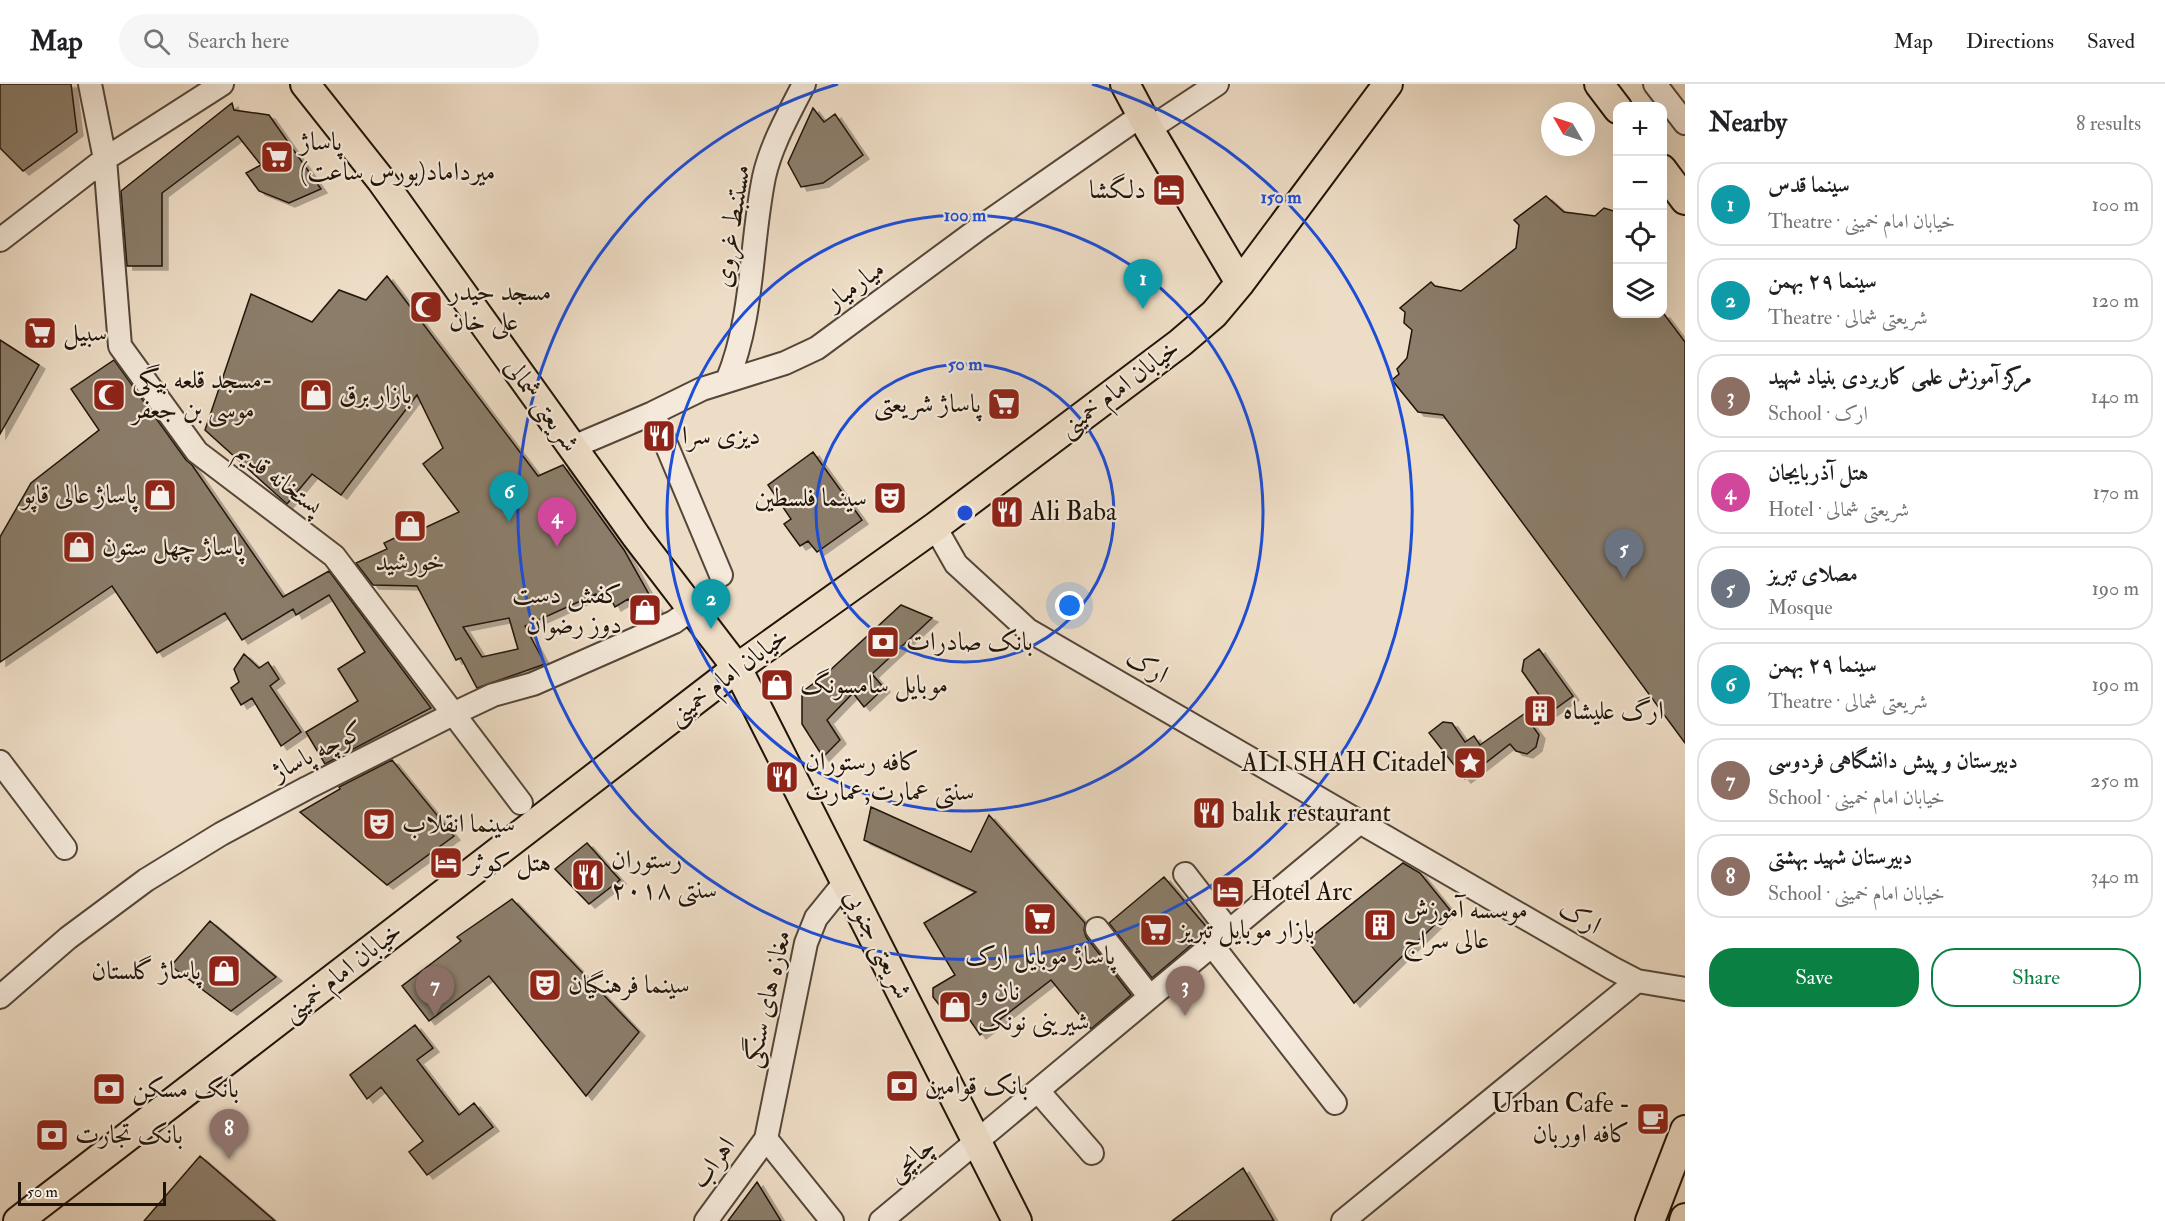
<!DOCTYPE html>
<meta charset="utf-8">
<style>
:root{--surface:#fff;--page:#f6f6f6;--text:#202124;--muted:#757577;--line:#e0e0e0;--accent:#0b8043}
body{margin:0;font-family:"IM FELL Double Pica",Amiri,serif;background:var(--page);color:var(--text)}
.controls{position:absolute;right:18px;top:18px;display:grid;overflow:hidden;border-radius:12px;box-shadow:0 6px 24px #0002}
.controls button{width:54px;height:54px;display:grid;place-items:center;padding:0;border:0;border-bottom:2px solid var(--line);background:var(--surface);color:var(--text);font:30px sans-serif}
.compass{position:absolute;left:1541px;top:18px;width:54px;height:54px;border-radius:50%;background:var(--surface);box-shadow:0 6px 24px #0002;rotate:309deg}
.scale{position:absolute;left:18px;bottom:15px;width:148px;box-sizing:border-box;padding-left:6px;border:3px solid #201408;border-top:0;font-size:16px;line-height:21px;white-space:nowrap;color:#201408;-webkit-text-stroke:4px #f4e9da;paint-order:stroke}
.you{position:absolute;left:1070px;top:522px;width:21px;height:21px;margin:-15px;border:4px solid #fff;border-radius:50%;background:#1a73e8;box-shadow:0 0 0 9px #1a73e833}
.badge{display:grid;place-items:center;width:39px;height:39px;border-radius:50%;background:var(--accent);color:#fff;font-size:20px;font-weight:700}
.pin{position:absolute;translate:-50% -50px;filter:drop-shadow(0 2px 3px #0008)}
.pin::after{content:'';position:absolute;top:32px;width:21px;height:18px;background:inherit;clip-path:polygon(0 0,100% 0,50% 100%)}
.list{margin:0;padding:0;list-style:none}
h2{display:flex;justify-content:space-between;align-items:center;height:78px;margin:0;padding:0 24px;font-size:26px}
h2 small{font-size:20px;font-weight:400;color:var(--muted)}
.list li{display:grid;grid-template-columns:39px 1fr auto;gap:18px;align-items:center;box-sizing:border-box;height:84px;margin:0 12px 12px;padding:0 12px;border:2px solid var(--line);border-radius:24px}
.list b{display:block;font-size:22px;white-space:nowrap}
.list p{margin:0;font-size:20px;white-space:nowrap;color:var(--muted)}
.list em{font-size:20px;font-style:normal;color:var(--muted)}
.actions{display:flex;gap:12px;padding:18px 24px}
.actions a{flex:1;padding:14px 0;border:2px solid var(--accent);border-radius:24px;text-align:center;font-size:21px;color:var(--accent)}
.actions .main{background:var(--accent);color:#fff}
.icon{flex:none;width:33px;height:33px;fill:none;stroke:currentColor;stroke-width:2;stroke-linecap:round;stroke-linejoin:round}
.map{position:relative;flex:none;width:1685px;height:1137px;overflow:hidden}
header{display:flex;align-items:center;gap:36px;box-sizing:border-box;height:84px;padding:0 30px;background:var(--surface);border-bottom:2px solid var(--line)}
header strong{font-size:28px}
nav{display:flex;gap:33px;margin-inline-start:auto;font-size:21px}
.search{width:420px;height:54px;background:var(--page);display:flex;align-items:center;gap:15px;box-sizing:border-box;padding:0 21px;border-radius:33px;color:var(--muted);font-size:22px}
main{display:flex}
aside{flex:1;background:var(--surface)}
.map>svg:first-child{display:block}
.building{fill:#8b7d6b;stroke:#201408;stroke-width:1.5;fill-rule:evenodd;filter:url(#shadow)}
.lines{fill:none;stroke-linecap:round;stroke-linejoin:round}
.minor-casing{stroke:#544638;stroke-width:26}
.major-casing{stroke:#201408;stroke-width:32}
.minor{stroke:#f4e9da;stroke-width:22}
.major{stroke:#eeddc6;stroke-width:28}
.ring{fill:none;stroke:#1d4ed8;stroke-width:3}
.labels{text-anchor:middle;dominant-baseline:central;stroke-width:4.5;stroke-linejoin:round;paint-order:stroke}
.poi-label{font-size:26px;fill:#201408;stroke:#f4e9da;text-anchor:start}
.street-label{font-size:26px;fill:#201408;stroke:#f4e9da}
.centre{fill:#1d4ed8;stroke:#f4e9da;stroke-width:3}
.ring-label{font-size:18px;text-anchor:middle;font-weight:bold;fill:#1d4ed8;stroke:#f4e9da;stroke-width:4.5;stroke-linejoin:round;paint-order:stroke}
</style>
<header>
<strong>Map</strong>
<div class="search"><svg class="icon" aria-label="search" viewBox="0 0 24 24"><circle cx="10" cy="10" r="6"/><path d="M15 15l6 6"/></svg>Search here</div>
<nav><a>Map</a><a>Directions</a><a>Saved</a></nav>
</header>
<main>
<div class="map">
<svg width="1685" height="1137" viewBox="0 0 1685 1137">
<defs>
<filter id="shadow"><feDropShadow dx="6" dy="4" stdDeviation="0" flood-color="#0004"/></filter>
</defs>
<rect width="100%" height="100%" fill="#eeddc6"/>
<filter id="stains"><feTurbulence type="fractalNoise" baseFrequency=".00333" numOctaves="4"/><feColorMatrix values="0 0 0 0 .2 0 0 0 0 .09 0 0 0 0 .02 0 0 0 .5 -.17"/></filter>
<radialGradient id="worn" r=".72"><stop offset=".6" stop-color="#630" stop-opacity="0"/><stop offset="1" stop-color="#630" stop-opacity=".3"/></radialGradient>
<!-- building -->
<path class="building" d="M0,0h71l6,48 -54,39 -23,-23z
M232,19l2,7 35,5 52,74 -32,14 -30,-12 -13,-18 15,-8 -23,-29 -76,57v73h-35l-6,-75z
M813,24l11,14 11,-8 28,41 -40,28 -22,4 -13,-24z
M1546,112l18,16 31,4 9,-8 13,4v102h47l21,28v401l-242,-328 -25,-3 -26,-32 7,-6 -2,-5 10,-11 5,-28 -8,-7 1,-11 -5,-4 31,-26 4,4 26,5 55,-43 3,-23 -5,-5z
M387,192l151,200 25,-11 61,85 36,64 -19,8 -13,-23 -13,8 -7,-13 -9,5 -3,-5 -71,32 20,38 -68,24 -16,-30 -5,2 -39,-74 -44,-1 -17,-22 31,-14 -3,-6 21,-10 2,3 52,-24 -36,-48 20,-16 -26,-53 -76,100 -29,-21 -25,30 -82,-74 46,-136 61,28 27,-32 27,10zM509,534l9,31 -36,8 -19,-30z
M0,256l39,25 -39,69z
M114,276l72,100 6,5 91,132 46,-26 102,137 -106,56 -19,-32 52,-31 -20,-32 27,-17 -36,-57 -33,20 -3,-6 -51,31 -17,-27 -68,40 -45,-67 -112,76v-125l31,-54 68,-53 -28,-41z
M813,368l49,68 -45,32 -9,-11 -8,5 -16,-22 7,-5 -23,-34z
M901,521l31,13 -60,56 12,14 -20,19 -11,-14 -26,27 13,20 -17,17 -21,-33v-32l24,-18z
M1539,565l34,47 -22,16 -29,-41 2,-11z
M244,570l15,14 9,-6 11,17 -9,7 31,46 -20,14 -29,-48 -11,7 -10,-17 8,-6 -5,-13z
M1524,630l15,21 -3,12 -9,7 -11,-3 -6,-7 -45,35 -36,-46 14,-11 9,1 13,19 9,-6 6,9z
M392,676l62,76 -67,49 -87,-73 40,-23 -1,-2z
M871,723l100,45 18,-37 96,108 -1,7 2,7 45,58 -40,34 -40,-49 -71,55 -19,-28 -17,4 -11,-14v-9l22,-13 -31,-52 52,-31 -112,-52z
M587,759l33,37 -31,24 -34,-35z
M1403,779l17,10 30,37 -96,93 -47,-63z
M1164,793l45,53 -57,48 -43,-55z
M512,815l127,133 -53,64 -97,-120 -60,45 -27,-35 59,-45 -4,-4z
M210,837l66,56 -45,34 -60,-45z
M415,941l18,23 -16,12 42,55 15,-12 19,24 -66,48 -18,-23 14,-11 -42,-54 -14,12 -17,-24z
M200,1072l75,65h-131z
M1243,1084l31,53h-102z
M757,1098l24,39h-53z"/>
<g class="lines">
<defs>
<path id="minor" d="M90,0l15,75 15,187 77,106 137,104 187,247
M1655,0l30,39
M1149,45l68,-45
M0,156l105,-81 117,-75
M727,297c27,-65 23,-135 37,-204 7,-32 25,-63 40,-93
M653,329l68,162
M573,363l80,-34 49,-24 83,-26 32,-15 164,-121 161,-112
M935,443l21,37 72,66 584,338 25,13 48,8
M0,678l65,86
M1185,790l44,57
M1097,845l53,68
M1212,861l123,158
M0,913l68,-59 78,-58 75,-46 86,-46 148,-75 38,-18 40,-11 141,-62 18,-13
M1038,1007l54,62
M766,1055l66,82
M706,1137l60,-82 40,-196 10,-25 30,-37
M881,1137l479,-399
M1343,1137l294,-240"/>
<path id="major" d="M305,0l76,96 255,356 101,132 280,553
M1125,0l24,45 91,154
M1599,0l19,25
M1662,85l23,31
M18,1137l719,-553 198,-141 245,-184 34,-29 26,-31 148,-199
M1650,1137l35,-91
M1684,1137l1,-3"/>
</defs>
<!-- minor casing -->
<use href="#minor" class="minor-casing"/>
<!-- major casing -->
<use href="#major" class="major-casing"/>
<!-- minor -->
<use href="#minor" class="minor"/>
<!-- major -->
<use href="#major" class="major"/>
</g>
<!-- distance rings -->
<g class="ring">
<circle cx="965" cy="429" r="149"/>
<circle cx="965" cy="429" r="298"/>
<path d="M1092 0A447 447 0 1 1 838 0"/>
</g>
<!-- icons -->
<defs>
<symbol id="supermarket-square" viewBox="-11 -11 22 22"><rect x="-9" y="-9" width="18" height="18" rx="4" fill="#8f2418" stroke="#f4e9da"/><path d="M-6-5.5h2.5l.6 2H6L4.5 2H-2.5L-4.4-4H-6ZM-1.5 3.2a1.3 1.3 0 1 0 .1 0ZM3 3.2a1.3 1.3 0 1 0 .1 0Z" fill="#fff"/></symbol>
<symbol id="hotel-square" viewBox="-11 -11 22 22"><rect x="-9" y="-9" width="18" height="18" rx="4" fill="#8f2418" stroke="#f4e9da"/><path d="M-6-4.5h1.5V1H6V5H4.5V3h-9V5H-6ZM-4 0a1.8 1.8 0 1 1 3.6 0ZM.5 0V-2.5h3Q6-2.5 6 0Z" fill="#fff"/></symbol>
<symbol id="mosque-square" viewBox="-11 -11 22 22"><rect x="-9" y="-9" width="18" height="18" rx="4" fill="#8f2418" stroke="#f4e9da"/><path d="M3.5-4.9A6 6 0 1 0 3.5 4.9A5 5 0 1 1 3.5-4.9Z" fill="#fff"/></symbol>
<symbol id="shop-square" viewBox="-11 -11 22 22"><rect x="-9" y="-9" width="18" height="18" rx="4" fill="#8f2418" stroke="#f4e9da"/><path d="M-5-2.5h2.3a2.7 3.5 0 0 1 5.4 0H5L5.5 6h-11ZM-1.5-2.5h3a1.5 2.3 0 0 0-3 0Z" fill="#fff"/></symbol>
<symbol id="restaurant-square" viewBox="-11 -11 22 22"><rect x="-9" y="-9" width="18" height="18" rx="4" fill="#8f2418" stroke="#f4e9da"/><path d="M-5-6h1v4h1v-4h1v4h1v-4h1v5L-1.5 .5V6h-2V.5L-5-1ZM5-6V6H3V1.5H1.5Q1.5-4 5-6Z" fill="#fff"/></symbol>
<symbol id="theatre-square" viewBox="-11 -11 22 22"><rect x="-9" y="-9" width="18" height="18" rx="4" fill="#8f2418" stroke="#f4e9da"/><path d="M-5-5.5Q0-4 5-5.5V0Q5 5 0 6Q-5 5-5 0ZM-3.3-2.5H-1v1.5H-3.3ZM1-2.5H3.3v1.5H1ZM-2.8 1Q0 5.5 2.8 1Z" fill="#fff"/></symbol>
<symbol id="bank-square" viewBox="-11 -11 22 22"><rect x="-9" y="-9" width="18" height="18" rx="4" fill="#8f2418" stroke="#f4e9da"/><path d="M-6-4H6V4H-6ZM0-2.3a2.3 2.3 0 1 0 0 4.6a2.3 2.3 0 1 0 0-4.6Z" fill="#fff"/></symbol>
<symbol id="building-square" viewBox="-11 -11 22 22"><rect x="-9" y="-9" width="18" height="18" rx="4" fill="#8f2418" stroke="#f4e9da"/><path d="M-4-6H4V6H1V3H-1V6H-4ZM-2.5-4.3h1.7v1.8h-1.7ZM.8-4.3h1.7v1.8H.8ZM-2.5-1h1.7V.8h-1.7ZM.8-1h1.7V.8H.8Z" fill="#fff"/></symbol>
<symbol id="sight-square" viewBox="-11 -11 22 22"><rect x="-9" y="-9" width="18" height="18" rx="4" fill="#8f2418" stroke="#f4e9da"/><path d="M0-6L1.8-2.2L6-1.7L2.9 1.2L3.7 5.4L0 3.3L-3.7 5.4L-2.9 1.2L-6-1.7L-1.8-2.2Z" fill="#fff"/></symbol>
<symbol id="cafe-square" viewBox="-11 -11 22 22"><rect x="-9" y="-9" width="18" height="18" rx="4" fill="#8f2418" stroke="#f4e9da"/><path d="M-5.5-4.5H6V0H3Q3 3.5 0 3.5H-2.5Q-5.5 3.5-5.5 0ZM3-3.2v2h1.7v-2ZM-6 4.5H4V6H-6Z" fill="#fff"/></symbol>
</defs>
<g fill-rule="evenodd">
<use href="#supermarket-square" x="258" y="54" width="38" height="38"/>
<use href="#hotel-square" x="1150" y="87" width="38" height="38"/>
<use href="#mosque-square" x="407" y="204" width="38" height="38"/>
<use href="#supermarket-square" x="21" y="230" width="38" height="38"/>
<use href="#mosque-square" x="90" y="292" width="38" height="38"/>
<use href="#shop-square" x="297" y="292" width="38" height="38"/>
<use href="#supermarket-square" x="985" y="301" width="38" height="38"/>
<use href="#restaurant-square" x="640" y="333" width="38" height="38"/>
<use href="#shop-square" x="141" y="392" width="38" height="38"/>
<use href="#theatre-square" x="871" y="395" width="38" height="38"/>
<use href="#restaurant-square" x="988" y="409" width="38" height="38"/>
<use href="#shop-square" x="391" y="423" width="38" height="38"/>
<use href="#shop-square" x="60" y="444" width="38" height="38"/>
<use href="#shop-square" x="626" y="507" width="38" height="38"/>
<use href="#bank-square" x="864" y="539" width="38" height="38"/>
<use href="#shop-square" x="758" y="582" width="38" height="38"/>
<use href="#building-square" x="1521" y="608" width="38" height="38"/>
<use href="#sight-square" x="1451" y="660" width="38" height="38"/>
<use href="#restaurant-square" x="763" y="674" width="38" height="38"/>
<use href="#restaurant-square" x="1190" y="710" width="38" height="38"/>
<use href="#theatre-square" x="360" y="721" width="38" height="38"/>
<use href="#hotel-square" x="427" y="760" width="38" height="38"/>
<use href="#restaurant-square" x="569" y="772" width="38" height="38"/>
<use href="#hotel-square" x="1209" y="789" width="38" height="38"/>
<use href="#supermarket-square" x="1021" y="816" width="38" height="38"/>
<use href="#building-square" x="1361" y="822" width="38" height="38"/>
<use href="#supermarket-square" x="1137" y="827" width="38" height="38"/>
<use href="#shop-square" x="205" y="868" width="38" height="38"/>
<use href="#theatre-square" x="526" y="882" width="38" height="38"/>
<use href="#shop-square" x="936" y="904" width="38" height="38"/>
<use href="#bank-square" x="883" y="983" width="38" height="38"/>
<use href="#bank-square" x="90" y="986" width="38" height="38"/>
<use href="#cafe-square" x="1634" y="1016" width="38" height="38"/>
<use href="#bank-square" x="33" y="1032" width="38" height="38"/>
</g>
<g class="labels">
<!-- poi labels -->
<g class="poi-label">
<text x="300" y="58">پاساژ<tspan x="300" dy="30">میرداماد(بورس ساعت)</tspan></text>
<text x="1146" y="106" text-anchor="end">دلگشا</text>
<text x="449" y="208">مسجد حیدر<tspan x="449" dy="30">علی خان</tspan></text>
<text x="63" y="249">سبیل</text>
<text x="132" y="296">مسجد قلعه بیگی-<tspan x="132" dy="30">موسی بن جعفر</tspan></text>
<text x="339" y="311">بازار برق</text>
<text x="981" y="320" text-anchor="end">پاساژ شریعتی</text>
<text x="682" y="352">دیزی سرا</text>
<text x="137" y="411" text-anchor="end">پاساژ عالی قاپو</text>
<text x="867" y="414" text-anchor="end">سینما فلسطین</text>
<text x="1030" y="428">Ali Baba</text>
<text x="102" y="463">پاساژ چهل ستون</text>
<text x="410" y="478" text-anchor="middle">خورشید</text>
<text x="622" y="511" text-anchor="end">کفش دست<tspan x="622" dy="30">دوز رضوان</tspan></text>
<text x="906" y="558">بانک صادرات</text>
<text x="800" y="601">موبایل سامسونگ</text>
<text x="1563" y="627">ارگ علیشاه</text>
<text x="805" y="678">کافه رستوران<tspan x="805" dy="30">سنتی عمارت;عمارت</tspan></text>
<text x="1447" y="679" text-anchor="end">ALI SHAH Citadel</text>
<text x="1232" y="729">balık restaurant</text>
<text x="402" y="740">سینما انقلاب</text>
<text x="611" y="776">رستوران<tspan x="611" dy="30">سنتی ۲۰۱۸</tspan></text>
<text x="469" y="779">هتل کوثر</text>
<text x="1251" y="808">Hotel Arc</text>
<text x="1403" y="826">موسسه آموزش<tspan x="1403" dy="30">عالی سراج</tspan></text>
<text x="1179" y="846">بازار موبایل تبریز</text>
<text x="1040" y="872" text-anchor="middle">پاساژ موبایل ارک</text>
<text x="201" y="887" text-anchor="end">پاساژ گلستان</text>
<text x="568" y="901">سینما فرهنگیان</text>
<text x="978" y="908">نان و<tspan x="978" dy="30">شیرینی نونک</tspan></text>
<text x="925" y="1002">بانک قوامین</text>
<text x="132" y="1005">بانک مسکن</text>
<text x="1630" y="1020" text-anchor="end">Urban Cafe -<tspan x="1630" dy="30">کافه اوربان</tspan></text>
<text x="75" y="1051">بانک تجارت</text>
</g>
<!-- street labels -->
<g class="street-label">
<text transform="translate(732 142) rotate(-81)">مستنبط غروی</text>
<text transform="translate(855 201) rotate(-36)">میارمیار</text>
<text transform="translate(1119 304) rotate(-37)">خیابان امام خمینی</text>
<text transform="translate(542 321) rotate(54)">شریعتی شمالی</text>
<text transform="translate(279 395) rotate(37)">پستخانه قدیم</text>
<text transform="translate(1147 582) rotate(30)">ارک</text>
<text transform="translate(728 592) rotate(-37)">خیابان امام خمینی</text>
<text transform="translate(318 667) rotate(-27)">کوچه پاساژ</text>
<text transform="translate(1580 833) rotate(30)">ارک</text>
<text transform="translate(878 860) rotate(63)">شریعتی جنوبی</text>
<text transform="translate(342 888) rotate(-38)">خیابان امام خمینی</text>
<text transform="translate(767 915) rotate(-77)">مغازه های سنگی</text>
<text transform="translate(911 1075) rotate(-39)">چایچی</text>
<text transform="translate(713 1079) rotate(-54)">اهراب</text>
</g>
</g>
<circle cx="965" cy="429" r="9" class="centre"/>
<g class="ring-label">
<text x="1281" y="119">150 m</text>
<text x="965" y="137">100 m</text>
<text x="965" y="286">50 m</text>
</g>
<rect width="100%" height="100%" filter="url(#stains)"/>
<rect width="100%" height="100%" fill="url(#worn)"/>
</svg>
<div class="controls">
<button>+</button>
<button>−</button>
<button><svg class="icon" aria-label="locate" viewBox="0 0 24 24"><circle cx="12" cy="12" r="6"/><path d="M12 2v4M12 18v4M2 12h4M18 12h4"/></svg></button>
<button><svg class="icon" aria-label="layers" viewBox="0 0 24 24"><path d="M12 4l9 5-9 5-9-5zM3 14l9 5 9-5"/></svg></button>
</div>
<svg class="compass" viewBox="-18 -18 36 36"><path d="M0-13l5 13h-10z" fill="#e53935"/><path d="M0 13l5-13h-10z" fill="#757577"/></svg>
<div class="scale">50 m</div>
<div class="you"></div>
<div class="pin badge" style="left:1143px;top:225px;background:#0f9aa8">1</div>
<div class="pin badge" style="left:711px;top:545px;background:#0f9aa8">2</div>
<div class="pin badge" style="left:1185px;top:932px;background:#8d6e63">3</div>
<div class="pin badge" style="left:557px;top:463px;background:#d1479c">4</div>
<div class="pin badge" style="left:1624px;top:495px;background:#6b7280">5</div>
<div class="pin badge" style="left:509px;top:438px;background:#0f9aa8">6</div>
<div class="pin badge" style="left:435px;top:932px;background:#8d6e63">7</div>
<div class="pin badge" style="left:229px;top:1075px;background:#8d6e63">8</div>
</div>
<aside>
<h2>Nearby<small>8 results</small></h2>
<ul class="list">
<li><span class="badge" style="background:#0f9aa8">1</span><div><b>سینما قدس</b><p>Theatre · خیابان امام خمینی</p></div><em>100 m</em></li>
<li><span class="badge" style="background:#0f9aa8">2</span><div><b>سینما ٢٩ بهمن</b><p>Theatre · شریعتی شمالی</p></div><em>120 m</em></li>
<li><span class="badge" style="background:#8d6e63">3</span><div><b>مرکز آموزش علمی کاربردی بنیاد شهید</b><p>School · ارک</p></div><em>140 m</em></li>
<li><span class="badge" style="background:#d1479c">4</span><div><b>هتل آذربایجان</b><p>Hotel · شریعتی شمالی</p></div><em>170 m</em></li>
<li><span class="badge" style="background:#6b7280">5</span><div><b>مصلای تبریز</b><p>Mosque</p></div><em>190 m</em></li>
<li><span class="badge" style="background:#0f9aa8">6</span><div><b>سینما ۲۹ بهمن</b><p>Theatre · شریعتی شمالی</p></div><em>190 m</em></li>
<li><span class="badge" style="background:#8d6e63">7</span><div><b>دبیرستان و پیش دانشگاهی فردوسی</b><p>School · خیابان امام خمینی</p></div><em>250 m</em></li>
<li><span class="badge" style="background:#8d6e63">8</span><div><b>دبیرستان شهید بهشتی</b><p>School · خیابان امام خمینی</p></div><em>340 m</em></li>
</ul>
<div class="actions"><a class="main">Save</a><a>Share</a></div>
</aside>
</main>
